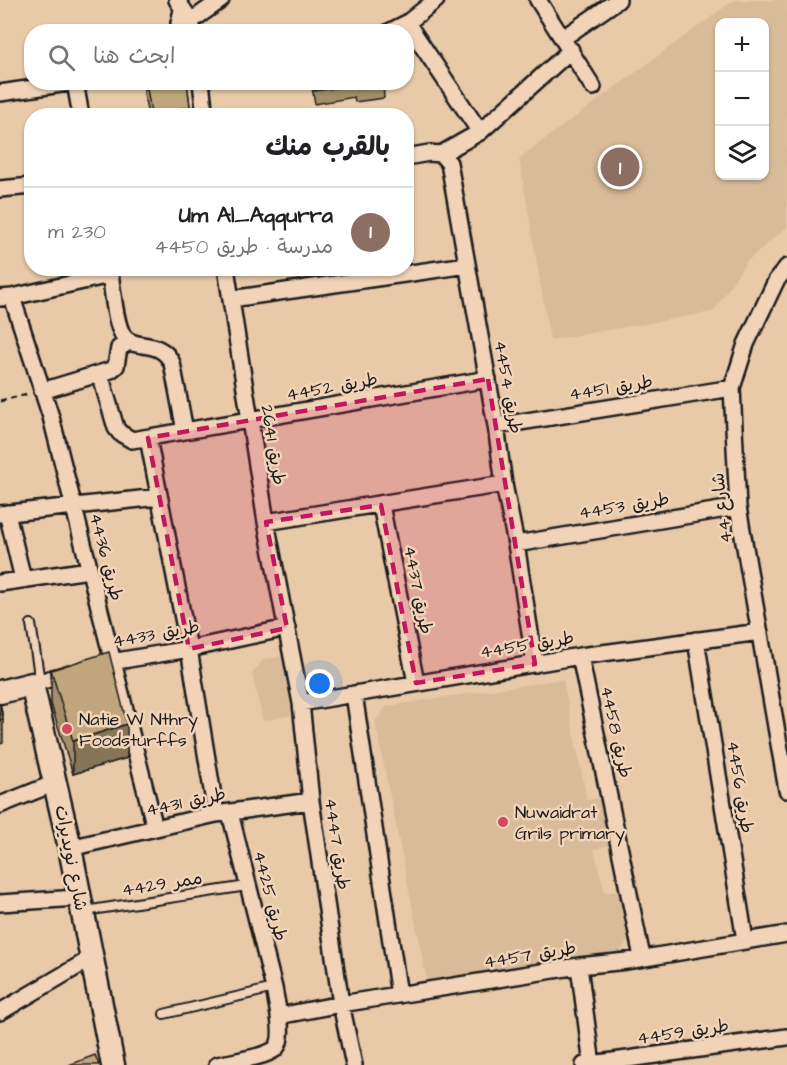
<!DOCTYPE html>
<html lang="ar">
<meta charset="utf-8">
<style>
:root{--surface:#fff;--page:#f6f6f6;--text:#202124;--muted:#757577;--line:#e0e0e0;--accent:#d1495b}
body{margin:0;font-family:"Architects Daughter","Playpen Sans Arabic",sans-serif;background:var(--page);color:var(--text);direction:rtl}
.controls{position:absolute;right:18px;top:18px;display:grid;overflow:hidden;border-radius:12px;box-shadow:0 2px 4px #0004}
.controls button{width:54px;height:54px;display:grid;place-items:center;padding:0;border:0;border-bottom:2px solid var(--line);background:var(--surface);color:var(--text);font:30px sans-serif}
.you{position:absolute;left:320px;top:684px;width:21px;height:21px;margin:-15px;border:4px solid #fff;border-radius:50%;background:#1a73e8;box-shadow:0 0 0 9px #1a73e833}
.badge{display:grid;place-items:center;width:39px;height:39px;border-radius:50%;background:var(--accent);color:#fff;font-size:20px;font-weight:700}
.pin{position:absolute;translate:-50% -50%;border:3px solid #fff;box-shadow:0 2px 6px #0006}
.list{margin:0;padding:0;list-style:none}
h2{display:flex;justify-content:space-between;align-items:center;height:78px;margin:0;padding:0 24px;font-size:26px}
h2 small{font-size:20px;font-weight:400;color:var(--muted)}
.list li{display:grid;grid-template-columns:39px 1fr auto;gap:18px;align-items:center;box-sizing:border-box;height:90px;padding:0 24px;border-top:2px solid var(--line)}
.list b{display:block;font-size:22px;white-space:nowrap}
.list p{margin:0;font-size:20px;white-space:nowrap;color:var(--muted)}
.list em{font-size:20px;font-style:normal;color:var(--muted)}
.icon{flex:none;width:33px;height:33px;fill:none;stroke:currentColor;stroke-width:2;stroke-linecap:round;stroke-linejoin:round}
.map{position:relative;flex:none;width:787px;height:1065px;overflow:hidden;direction:ltr}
.search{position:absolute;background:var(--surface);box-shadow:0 2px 4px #0004;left:24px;top:24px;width:390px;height:66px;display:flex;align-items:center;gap:15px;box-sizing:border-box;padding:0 21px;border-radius:24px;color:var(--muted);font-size:22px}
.panel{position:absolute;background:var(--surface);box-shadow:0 2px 4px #0004;left:24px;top:108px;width:390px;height:168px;border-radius:24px;direction:rtl}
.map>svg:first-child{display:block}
.built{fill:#d8bc99;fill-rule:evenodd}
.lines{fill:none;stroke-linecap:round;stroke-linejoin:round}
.lane-casing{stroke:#1c1c1c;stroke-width:12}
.street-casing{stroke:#1c1c1c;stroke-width:20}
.secondary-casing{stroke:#1c1c1c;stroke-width:27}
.path{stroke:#1c1c1c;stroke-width:3;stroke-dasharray:6 4.5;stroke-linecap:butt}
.lane{stroke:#f1d3b7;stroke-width:8}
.street{stroke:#f1d3b7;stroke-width:15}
.secondary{stroke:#f1d3b7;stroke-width:22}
.wall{fill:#a58f6b;stroke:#1c1c1c;stroke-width:1.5}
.shaded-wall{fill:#867457;stroke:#1c1c1c;stroke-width:1.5}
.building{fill:#c0a67c;stroke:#1c1c1c;stroke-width:1.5}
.marked{fill:#c2185b;fill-opacity:0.2;stroke:#c2185b;stroke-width:4.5;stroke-dasharray:12 8;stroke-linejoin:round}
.poi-dot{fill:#d1495b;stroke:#f1d3b7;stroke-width:2}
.labels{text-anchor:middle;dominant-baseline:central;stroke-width:5;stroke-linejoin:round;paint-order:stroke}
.street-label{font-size:18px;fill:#1c1c1c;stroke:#f1d3b7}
.poi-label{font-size:18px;fill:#1c1c1c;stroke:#f1d3b7;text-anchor:start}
</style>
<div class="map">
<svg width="787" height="1065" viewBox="0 0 787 1065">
<rect width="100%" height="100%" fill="#e8caa9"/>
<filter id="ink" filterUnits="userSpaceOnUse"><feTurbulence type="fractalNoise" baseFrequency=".0167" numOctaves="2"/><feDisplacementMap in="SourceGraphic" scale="12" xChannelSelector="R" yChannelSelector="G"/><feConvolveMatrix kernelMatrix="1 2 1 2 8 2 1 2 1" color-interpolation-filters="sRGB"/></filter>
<g filter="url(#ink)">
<!-- built -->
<path class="built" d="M734,0h53v227l-41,35 -33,50 -163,28 -31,-182zM720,22h44v154h-44z
M287,655l10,59 -34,7 -11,-47 11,-14z
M563,679l24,121 19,-3 9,47 -21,5 11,44 17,-3 10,43 -12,19 -193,29 -52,-260 12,-15z"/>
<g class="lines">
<defs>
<path id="lane" d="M31,624l9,57
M85,911l162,-25
M164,1014l110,-26"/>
<path id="street" d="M177,0l14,21 2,11
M538,0l55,87
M191,21l30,-21
M407,23l73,109
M180,32l-1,-9 3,-13
M389,32l18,-9 29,-23
M563,38l55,-38
M75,82l6,34
M201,82l4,34
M0,93l75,-11
M441,154l39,-22 91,-82
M406,157l23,-4 12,1 8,9 47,263 8,58 12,60 19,120
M0,189l32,-3
M787,267l-11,14 -30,63 -14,44 6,119 49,283
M109,268c4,19 5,55 15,69 11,14 36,1 48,26l13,68
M226,268l40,254 35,181 10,98 30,203 13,61
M12,297l39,120 104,411
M0,298l12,-1 98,-22
M231,299l236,-34
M100,374l16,54 4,5 12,7 356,-61
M42,391l69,-21 5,-4 3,-18 10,-6
M496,426l236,-38
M148,438l41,211 27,165
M381,505l35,178
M7,513l16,66
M0,514l159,-17
M266,522l238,-38
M516,544l222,-37
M0,583l89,-13
M696,640l49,300
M580,656l62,301
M105,663l84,-14 98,-21
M32,684l38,-11
M354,694l45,301
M301,703l279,-47 180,-24
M0,805l55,-22
M70,848l146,-34 95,-13
M0,903l78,-5
M579,966l13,99
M0,1012l90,-53
M279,1016l62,-12 238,-38 48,-5 160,-27
M217,1065c13,-3 51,-8 59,-17 10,-11 0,-46 -2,-60l-44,-175
M584,1065l203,-28"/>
<path id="secondary" d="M0,692l32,-8 38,164 43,217"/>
</defs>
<!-- lane casing -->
<use href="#lane" class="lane-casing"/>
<!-- street casing -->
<use href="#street" class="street-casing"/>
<!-- secondary casing -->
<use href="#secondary" class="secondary-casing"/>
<!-- path -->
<path class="path" d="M0,401l27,-7"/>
<!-- lane -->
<use href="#lane" class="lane"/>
<!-- street -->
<use href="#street" class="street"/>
<!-- secondary -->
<use href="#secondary" class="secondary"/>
</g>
<!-- wall -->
<path class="wall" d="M144,82h43l3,25v9h-42l-4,-22z
M311,82h72l1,16 -29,4 -1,-5 -39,7z
M51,670l76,88 -54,16 -22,-70z
M0,703l3,16v24l-3,1z"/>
<!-- shaded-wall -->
<path class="shaded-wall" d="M127,724v34l-54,16v-33z"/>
<!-- building -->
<path class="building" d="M146,82h41l3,25 -39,6z
M313,82h70l1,3 -29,4 -1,-4 -39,6z
M109,652l18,72 -54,17 -22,-71z
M0,703l3,16 -3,1z
M95,1055l4,10h-30z"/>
</g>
<!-- marked area -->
<path class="marked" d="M488,379l47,285 -119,19 -35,-178 -115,17 21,106 -98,21 -41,-211z"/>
<!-- markers -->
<g class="poi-dot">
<circle cx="67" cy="729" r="6"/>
<circle cx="503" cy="822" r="6"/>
</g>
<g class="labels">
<!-- street labels -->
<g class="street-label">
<text transform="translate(332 387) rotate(-10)">طريق 4452</text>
<text transform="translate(508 387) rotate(80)">طريق 4454</text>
<text transform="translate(611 388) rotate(-9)">طريق 4451</text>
<text transform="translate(273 445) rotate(81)">طريق 2641</text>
<text transform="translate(624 506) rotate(-9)">طريق 4453</text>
<text transform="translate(722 508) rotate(-97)">شارع 44</text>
<text transform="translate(106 557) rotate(76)">طريق 4436</text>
<text transform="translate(418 590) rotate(79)">طريق 4437</text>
<text transform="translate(156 634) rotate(-10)">طريق 4433</text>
<text transform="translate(527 645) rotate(-9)">طريق 4455</text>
<text transform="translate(616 732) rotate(78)">طريق 4458</text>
<text transform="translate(740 787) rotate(81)">طريق 4456</text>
<text transform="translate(186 802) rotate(-12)">طريق 4431</text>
<text transform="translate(337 844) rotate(82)">طريق 4447</text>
<text transform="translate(71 858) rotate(79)">شارع نويديرات</text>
<text transform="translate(162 884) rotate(-9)">ممر 4429</text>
<text transform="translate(270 896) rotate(76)">طريق 4425</text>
<text transform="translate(530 955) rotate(-9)">طريق 4457</text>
<text transform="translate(683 1032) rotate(-8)">طريق 4459</text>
</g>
<!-- poi labels -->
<g class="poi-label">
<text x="79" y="719">Natie W Nthry<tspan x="79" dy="21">Foodsturffs</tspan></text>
<text x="515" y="812">Nuwaidrat<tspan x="515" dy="21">Grils primary</tspan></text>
</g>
</g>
</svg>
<div class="controls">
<button>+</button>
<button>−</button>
<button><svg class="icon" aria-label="layers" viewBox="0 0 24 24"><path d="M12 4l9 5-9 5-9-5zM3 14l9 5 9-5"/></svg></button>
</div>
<div class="you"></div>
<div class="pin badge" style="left:620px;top:167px;background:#8d6e63">1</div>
<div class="search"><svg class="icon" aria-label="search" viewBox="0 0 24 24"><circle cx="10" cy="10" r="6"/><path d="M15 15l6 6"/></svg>ابحث هنا</div>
<section class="panel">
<h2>بالقرب منك<small></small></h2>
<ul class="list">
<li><span class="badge" style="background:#8d6e63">1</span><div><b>Um Al_Aqqurra</b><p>مدرسة · طريق 4450</p></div><em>230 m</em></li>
</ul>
</section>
</div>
